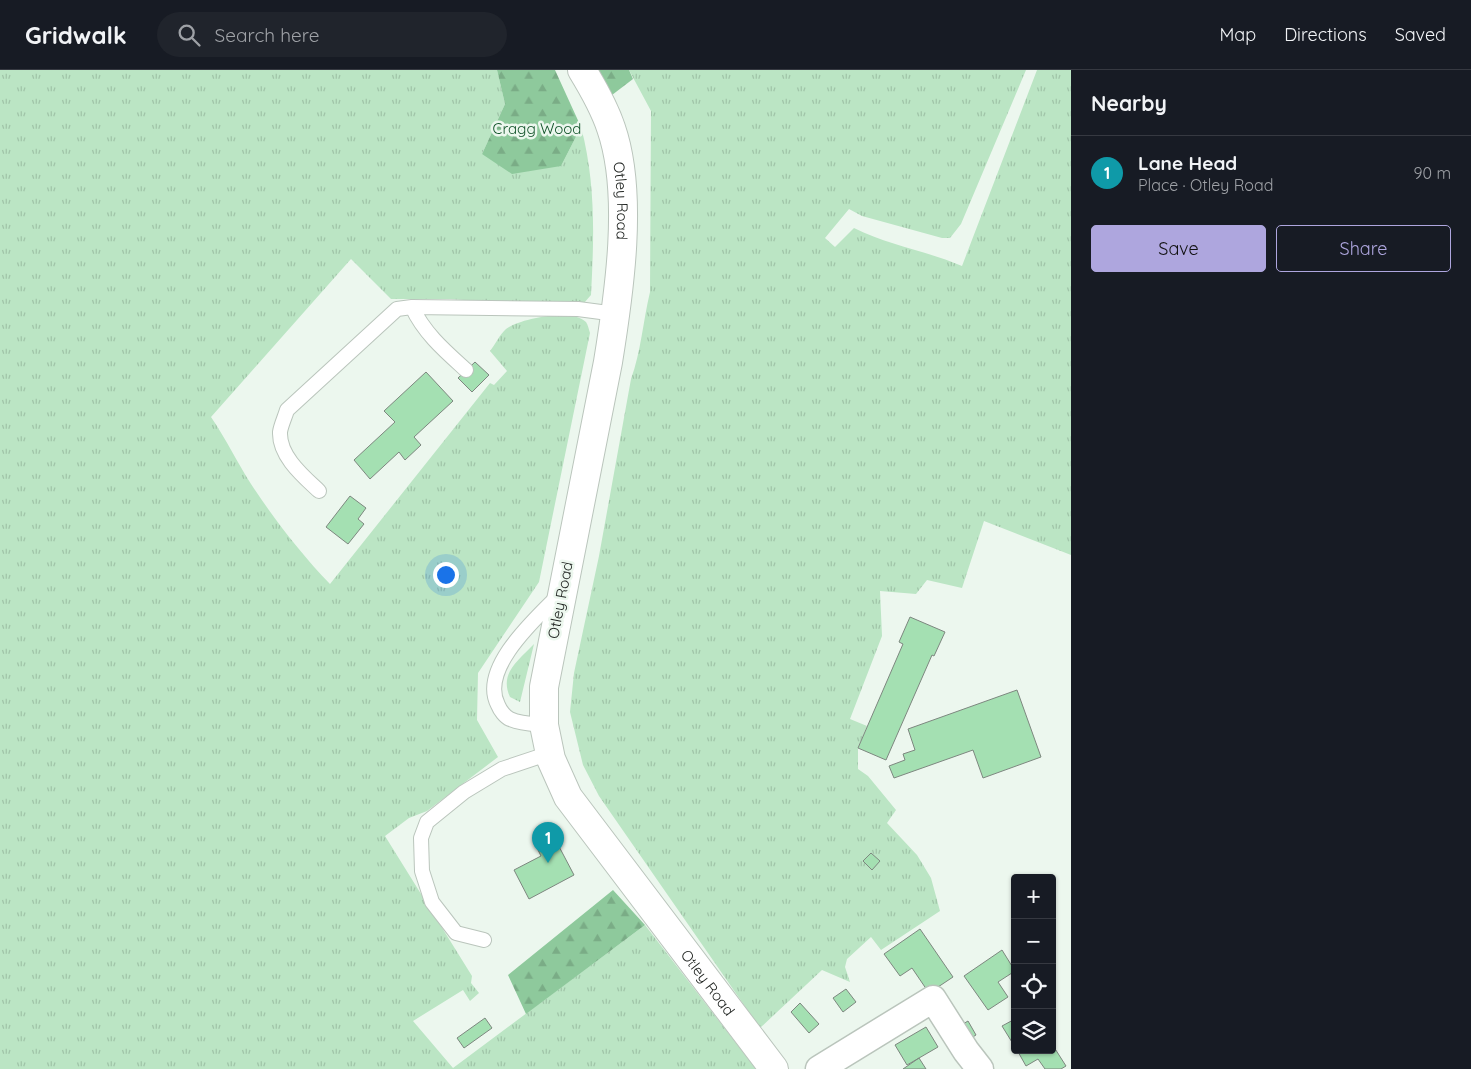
<!DOCTYPE html>
<meta charset="utf-8">
<style>
:root{--surface:#171b24;--page:#20242c;--text:#f1f3f6;--muted:#9ea1a6;--line:#363941;--accent:#aea6de}
body{margin:0;font-family:Quicksand,sans-serif;background:var(--page);color:var(--text)}
.controls{position:absolute;right:15px;bottom:15px;display:grid;overflow:hidden;border-radius:5px;box-shadow:0 1px 4px #0004}
.controls button{width:45px;height:45px;display:grid;place-items:center;padding:0;border:0;border-bottom:1px solid var(--line);background:var(--surface);color:var(--text);font:25px sans-serif}
.you{position:absolute;left:445px;top:504px;width:18px;height:18px;margin:-12px;border:4px solid #fff;border-radius:50%;background:#1a73e8;box-shadow:0 0 0 8px #1a73e833}
.badge{display:grid;place-items:center;width:32px;height:32px;border-radius:50%;background:var(--accent);color:#fff;font-size:16px;font-weight:700}
.pin{position:absolute;translate:-50% -41px;filter:drop-shadow(0 1px 2px #0008)}
.pin::after{content:'';position:absolute;top:26px;width:18px;height:15px;background:inherit;clip-path:polygon(0 0,100% 0,50% 100%)}
.list{margin:0;padding:0;list-style:none}
h2{display:flex;justify-content:space-between;align-items:center;height:65px;margin:0;padding:0 20px;font-size:21px}
h2 small{font-size:16px;font-weight:400;color:var(--muted)}
.list li{display:grid;grid-template-columns:32px 1fr auto;gap:15px;align-items:center;box-sizing:border-box;height:75px;padding:0 20px;border-top:1px solid var(--line)}
.list b{display:block;font-size:19px;white-space:nowrap}
.list p{margin:0;font-size:16px;white-space:nowrap;color:var(--muted)}
.list em{font-size:16px;font-style:normal;color:var(--muted)}
.actions{display:flex;gap:10px;padding:15px 20px}
.actions a{flex:1;padding:11px 0;border:1px solid var(--accent);border-radius:5px;text-align:center;font-size:18px;color:var(--accent)}
.actions .main{background:var(--accent);color:#111}
.icon{flex:none;width:28px;height:28px;fill:none;stroke:currentColor;stroke-width:2;stroke-linecap:round;stroke-linejoin:round}
.map{position:relative;flex:none;width:1071px;height:999px;overflow:hidden}
header{display:flex;align-items:center;gap:30px;box-sizing:border-box;height:70px;padding:0 25px;background:var(--surface);border-bottom:1px solid var(--line)}
header strong{font-size:24px}
nav{display:flex;gap:28px;margin-inline-start:auto;font-size:18px}
.search{width:350px;height:45px;background:var(--page);display:flex;align-items:center;gap:12px;box-sizing:border-box;padding:0 18px;border-radius:28px;color:var(--muted);font-size:19px}
main{display:flex}
aside{flex:1;background:var(--surface)}
.map>svg:first-child{display:block}
.grass{fill:url(#grass-tufts)}
.forest{fill:url(#forest-firs)}
.building{fill:#a4e0b2;stroke:#7d877f}
.lines{fill:none;stroke-linecap:round;stroke-linejoin:round}
.lane-casing{stroke:#bac5bc;stroke-width:16}
.street-casing{stroke:#bac5bc;stroke-width:29}
.secondary-casing{stroke:#bac5bc;stroke-width:30}
.lane{stroke:#fff;stroke-width:14}
.street{stroke:#fff;stroke-width:26}
.secondary{stroke:#fff;stroke-width:28}
.labels{text-anchor:middle;dominant-baseline:central;stroke-width:5;stroke-linejoin:round;paint-order:stroke}
.park-label{font-size:15px;fill:#13542b;stroke:#ecf7ee}
.street-label{font-size:15px;fill:#1b1f1c;stroke:#ecf7ee}
</style>
<header>
<strong>Gridwalk</strong>
<div class="search"><svg class="icon" aria-label="search" viewBox="0 0 24 24"><circle cx="10" cy="10" r="6"/><path d="M15 15l6 6"/></svg>Search here</div>
<nav><a>Map</a><a>Directions</a><a>Saved</a></nav>
</header>
<main>
<div class="map">
<svg width="1071" height="999" viewBox="0 0 1071 999">
<defs>
<pattern id="grass-tufts" width="24" height="20" patternUnits="userSpaceOnUse" patternTransform="scale(1.25)"><rect width="24" height="20" fill="#bbe5c4"/><path d="M3 7l-1-3M5 7V3M7 7l1-3M15 17l-1-3M17 17v-4M19 17l1-3" fill="none" stroke="#a0c4a8"/></pattern>
<pattern id="forest-firs" width="22" height="20" patternUnits="userSpaceOnUse" patternTransform="scale(1.25)"><rect width="22" height="20" fill="#8ec99c"/><path d="M5 1l3.5 6h-7zM16 11l3.5 6h-7z" fill="#7aac86"/></pattern>
</defs>
<rect width="100%" height="100%" fill="#ecf7ee"/>
<!-- grass -->
<path class="grass" d="M0,0h497l8,34 -23,50 79,12 20,-39c15,56 13,111 10,168l-7,8 -15,2 -17,-4 -24,4 -78,-6h-59l-40,-40 -140,158c15,22 26,45 40,67 23,35 50,70 79,100l160,-201 4,2 13,-14 -17,-20c5,-6 10,-17 16,-22 14,-11 67,-21 80,-7 2,3 3,8 4,11l-51,249 -61,91 -1,47 21,37 -71,54 -18,7 -24,18 87,140 -1,7 8,10 -9,8 -7,-11 -50,31 40,47 192,-143 111,144h-756z
M629,0h397l-65,154 -11,14h-8l-80,-22 -13,-7 -24,29 10,9 19,-19c34,17 73,23 108,38l75,-196h34v485l-87,-34 -22,67 -35,-8 -11,14 -36,-3 2,45 -32,83 17,7 -9,22v21l10,7 28,34 -9,13 30,32 14,23 9,33 -59,39 -10,-13 -24,22 -2,8 5,15 -28,-12 -62,58 -161,-232 -16,-31 -13,-53 4,-39 25,-117 32,-177c10,-27 12,-58 19,-87l1,-181z
M534,574l-14,58 -10,-5c-11,-24 8,-36 24,-53z"/>
<!-- forest -->
<path class="forest" d="M497,0h58l26,57 -20,39 -49,8 -30,-20 23,-50z
M593,0h36l4,9 -21,16z
M613,820l32,35 -119,89 -18,-39z"/>
<!-- building -->
<path class="building" d="M475,292l14,13 -17,17 -14,-14z
M426,302l27,29 -39,36 7,8 -16,15 -6,-8 -29,27 -16,-19 41,-38 -11,-11z
M350,426l16,12 -8,11 6,5 -16,20 -22,-17z
M910,547l35,15 -11,24 -2,-1 -46,105 -28,-12 45,-104 -4,-2z
M1017,620l24,67 -58,21 -10,-28 -79,28 -5,-12 16,-6 -2,-6 12,-4 -7,-21z
M554,767l20,38 -45,24 -15,-29 27,-14 -5,-10z
M871,783l9,8 -8,9 -9,-9z
M920,859l33,48 -24,16 -17,-25 -12,8 -16,-22z
M1002,880l13,21 -17,11 10,15 -20,13 -24,-34z
M846,919l10,13 -13,10 -10,-14z
M800,933l19,21 -10,9 -18,-21z
M485,948l7,10 -28,20 -7,-10z
M1015,949v28l-13,-21z
M968,951l8,14 -10,6 -8,-14z
M926,957l12,20 -31,18 -12,-20z
M1052,974l14,22 -5,3h-16l-7,-10 -12,7 -9,-16h35z
M919,988l7,11h-23z"/>
<g class="lines">
<defs>
<path id="lane" d="M412,237c12,26 33,44 54,63
M319,421c-16,-15 -40,-35 -39,-59 1,-7 5,-15 7,-22l110,-101 15,-2 166,2 38,5
M544,655c-11,-1 -23,-1 -34,-6 -5,-2 -10,-9 -12,-14 -19,-36 37,-86 61,-110
M484,870l-28,-7 -24,-31 -10,-31 -1,-33 6,-16 37,-30 38,-23 48,-16"/>
<path id="street" d="M819,999l114,-70 33,52 14,18"/>
<g id="secondary">
<path id="s1" d="M582,0c11,18 22,37 29,58 23,66 8,166 -3,234l-64,325v38l7,34 17,38 206,272"/>
</g>
</defs>
<!-- lane casing -->
<use href="#lane" class="lane-casing"/>
<!-- street casing -->
<use href="#street" class="street-casing"/>
<!-- secondary casing -->
<use href="#secondary" class="secondary-casing"/>
<!-- lane -->
<use href="#lane" class="lane"/>
<!-- street -->
<use href="#street" class="street"/>
<!-- secondary -->
<use href="#secondary" class="secondary"/>
</g>
<g class="labels">
<!-- park labels -->
<g class="park-label">
<text x="537" y="58">Cragg Wood</text>
</g>
<!-- street labels -->
<g class="street-label">
<text stroke="none"><textPath href="#s1" startOffset="139">Otley Road</textPath></text>
<text transform="translate(560 530) rotate(-79)">Otley Road</text>
<text stroke="none"><textPath href="#s1" startOffset="979">Otley Road</textPath></text>
</g>
</g>
</svg>
<div class="controls">
<button>+</button>
<button>−</button>
<button><svg class="icon" aria-label="locate" viewBox="0 0 24 24"><circle cx="12" cy="12" r="6"/><path d="M12 2v4M12 18v4M2 12h4M18 12h4"/></svg></button>
<button><svg class="icon" aria-label="layers" viewBox="0 0 24 24"><path d="M12 4l9 5-9 5-9-5zM3 14l9 5 9-5"/></svg></button>
</div>
<div class="you"></div>
<div class="pin badge" style="left:548px;top:793px;background:#0f9aa8">1</div>
</div>
<aside>
<h2>Nearby<small></small></h2>
<ul class="list">
<li><span class="badge" style="background:#0f9aa8">1</span><div><b>Lane Head</b><p>Place · Otley Road</p></div><em>90 m</em></li>
</ul>
<div class="actions"><a class="main">Save</a><a>Share</a></div>
</aside>
</main>
